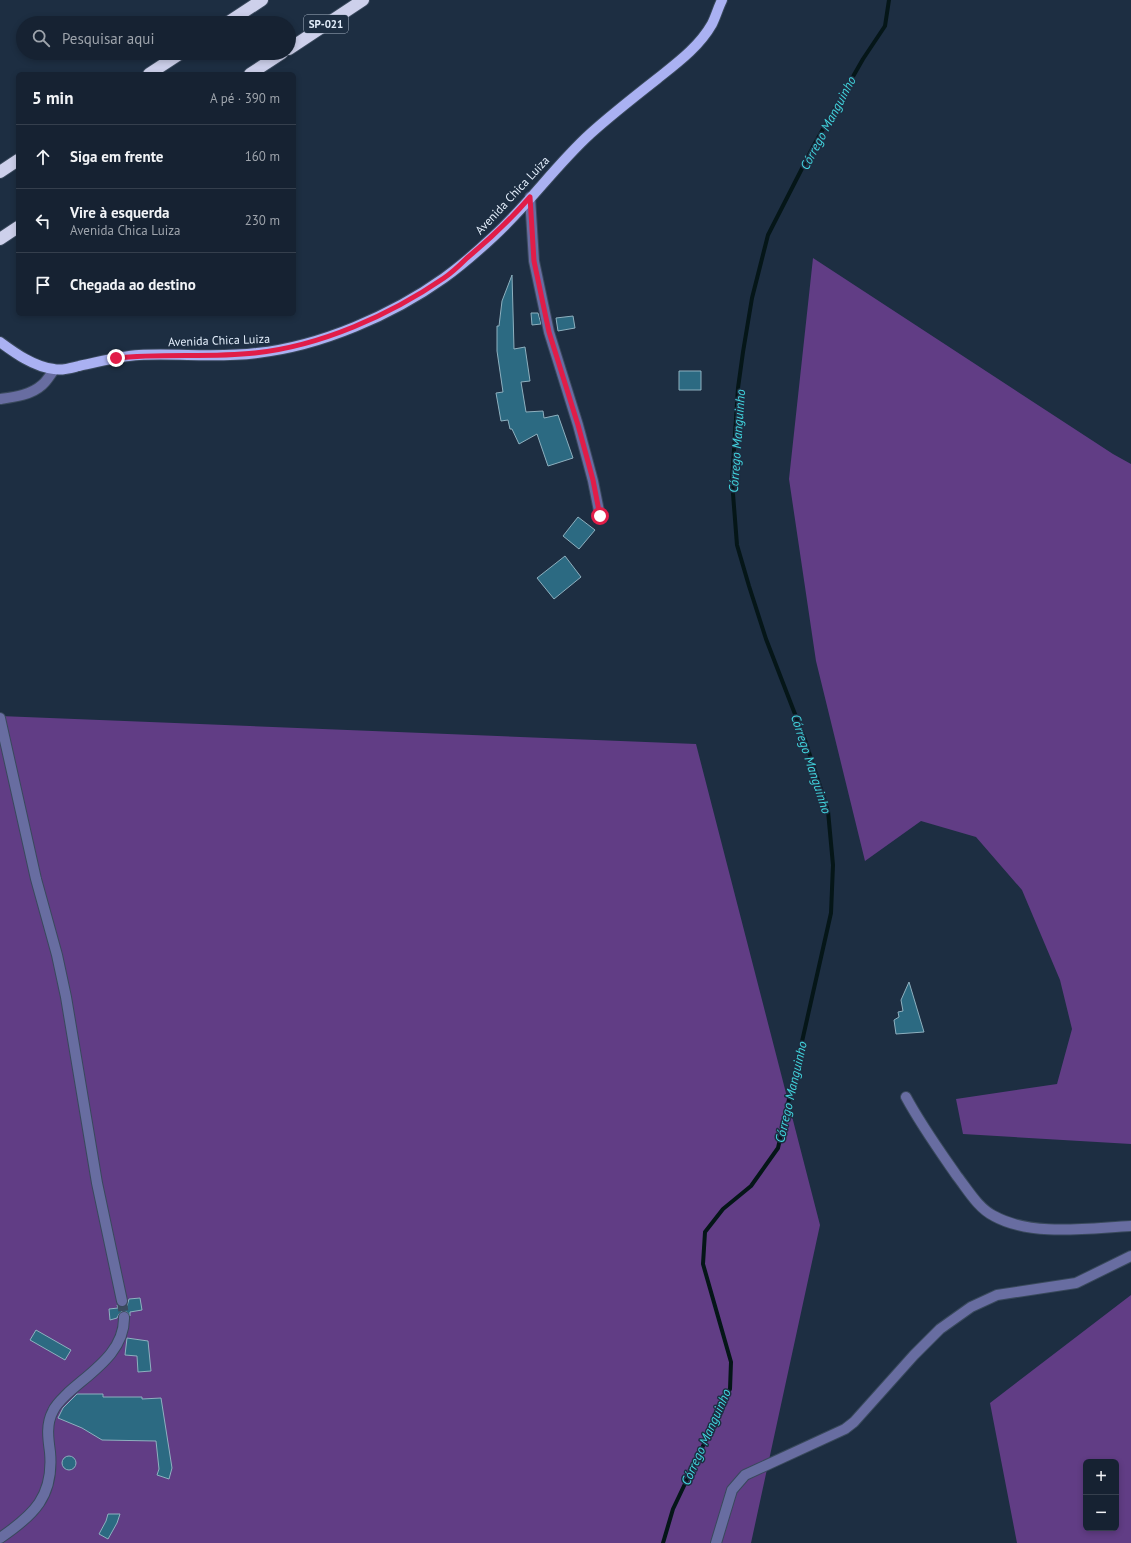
<!DOCTYPE html>
<html lang="pt">
<meta charset="utf-8">
<style>
:root{--surface:#162232;--page:#1f2a3a;--text:#f1f3f6;--muted:#9ea4ac;--line:#353f4d}
body{margin:0;font-family:"PT Sans",sans-serif;background:var(--page);color:var(--text)}
.controls{position:absolute;right:12px;bottom:12px;display:grid;overflow:hidden;border-radius:6px;box-shadow:0 2px 6px #0003}
.controls button{width:36px;height:36px;display:grid;place-items:center;padding:0;border:0;border-bottom:1px solid var(--line);background:var(--surface);color:var(--text);font:20px sans-serif}
.stop{position:absolute;width:12px;height:12px;margin:-9px;border:3px solid #e11d48;border-radius:50%;background:#fff}
.stop.end{background:#e11d48;border-color:#fff;box-shadow:0 1px 4px #0008}
.list{margin:0;padding:0;list-style:none}
h2{display:flex;justify-content:space-between;align-items:center;height:52px;margin:0;padding:0 16px;font-size:17px}
h2 small{font-size:13px;font-weight:400;color:var(--muted)}
.list li{display:grid;grid-template-columns:26px 1fr auto;gap:12px;align-items:center;box-sizing:border-box;height:64px;padding:0 16px;border-top:1px solid var(--line)}
.list b{display:block;font-size:15px;white-space:nowrap}
.list p{margin:0;font-size:13px;white-space:nowrap;color:var(--muted)}
.list em{font-size:13px;font-style:normal;color:var(--muted)}
.icon{flex:none;width:22px;height:22px;fill:none;stroke:currentColor;stroke-width:2;stroke-linecap:round;stroke-linejoin:round}
.map{position:relative;flex:none;width:1131px;height:1543px;overflow:hidden}
.search{position:absolute;background:var(--surface);box-shadow:0 2px 6px #0003;left:16px;top:16px;width:280px;height:44px;display:flex;align-items:center;gap:10px;box-sizing:border-box;padding:0 14px;border-radius:22px;color:var(--muted);font-size:15px}
.panel{position:absolute;background:var(--surface);box-shadow:0 2px 6px #0003;left:16px;top:72px;width:280px;height:244px;border-radius:6px}
.map>svg:first-child{display:block}
.green{fill:#613d85;fill-rule:evenodd}
.lines{fill:none;stroke-linecap:round;stroke-linejoin:round}
.stream{stroke:#051618;stroke-width:4}
.building{fill:#2c6a82;stroke:#8eb0bf}
.minor-tunnel{stroke:#3b4b5e;stroke-width:10;stroke-dasharray:10 5;stroke-linecap:butt}
.minor-casing{stroke:#39495c;stroke-width:12}
.major-casing{stroke:#39495c;stroke-width:12}
.highway-casing{stroke:#39495c;stroke-width:14}
.minor{stroke:#686da1;stroke-width:10}
.major{stroke:#aab1f2;stroke-width:10}
.highway{stroke:#cdd0eb;stroke-width:12}
.route{stroke:#e11d48;stroke-width:5}
.labels{text-anchor:middle;dominant-baseline:central;stroke-width:3;stroke-linejoin:round;paint-order:stroke}
.shield{fill:#1d2e42;stroke:#a8b4c4;stroke-width:1}
.shield-label{font-size:11px;font-weight:bold;fill:#e3eefb}
.street-label{font-size:12px;fill:#e3eefb;stroke:#1d2e42}
.water-label{font-size:13px;font-style:italic;fill:#42d7e0;stroke:#1d2e42}
</style>
<div class="map">
<svg width="1131" height="1543" viewBox="0 0 1131 1543">
<rect width="100%" height="100%" fill="#1d2e42"/>
<!-- green -->
<path class="green" d="M813,258l300,196 18,10v680l-168,-10 -7,-35 101,-15 15,-55 -12,-49 -38,-90 -46,-53 -55,-16 -56,40 -49,-200 -27,-182z
M0,716l696,28 124,481 -69,318h-751z
M1131,1295v248h-114l-27,-140zM1086,1462h30v66h-30z"/>
<g class="lines">
<!-- stream -->
<path class="stream" d="M663,1543l10,-34 57,-120 1,-27 -28,-98 2,-32 18,-23 28,-23 27,-38 53,-235 2,-48 -5,-54 -23,-71 -39,-101 -17,-53 -12,-41 -5,-64 6,-93 5,-36 9,-54 16,-63 46,-90 49,-86 22,-33 4,-26"/>
</g>
<!-- building -->
<path class="building" d="M512,275l2,74 11,-2 5,34 -9,1 5,30 17,-1 1,7 14,-3 15,43 -25,8 -11,-32 -18,10 -7,-15h-2l-2,-9 -7,1 -5,-28 7,-1 -6,-41v-25h2l3,-25z
M531,313h7l3,11 -9,1z
M573,316l2,12 -17,3 -2,-13z
M679,371h22v19h-22z
M578,517l17,13 -16,19 -16,-13z
M565,556l16,21 -27,22 -17,-21z
M909,982l15,50 -28,2 -2,-14 5,-3 -1,-5 5,-1 -2,-11z
M140,1298l2,12 -12,2v4l-3,-4 -5,-1 -3,3 -2,4 -7,2 -1,-11 9,-1 -1,-3 7,2 3,-1 2,-7z
M36,1330l35,20 -6,10 -35,-20z
M127,1338l21,3 3,30 -13,1 -1,-16 -12,-1z
M77,1394h26v3h39v2l19,-1 11,70 -3,11 -12,-4 2,-6 -3,-28 -54,-1 -20,-12 -24,-10 5,-10z
M62 1463a7 7 0 1 1 14 0a7 7 0 1 1-14 0Z
M108,1514h12l-3,9 -9,16 -9,-5 7,-13z"/>
<g class="lines">
<!-- minor-tunnel -->
<path class="minor-tunnel" d="M122,1301l2,16"/>
<defs>
<path id="minor" d="M530,197l4,64 15,71 29,93 15,56 7,35
M0,399c14,-2 31,-4 42,-14 5,-4 8,-10 12,-15
M0,718l36,161 21,76 9,42 31,186 25,118
M906,1097c15,28 33,53 51,79 11,14 21,32 37,40 38,21 95,12 137,10
M0,1538c34,-23 54,-42 50,-86 -2,-14 -4,-28 3,-41 3,-7 10,-13 15,-18 23,-21 57,-41 56,-76
M716,1543l16,-53 13,-15 100,-46 9,-7 60,-67 26,-26 31,-22 26,-12 79,-12 55,-27"/>
<path id="major" d="M0,342c15,11 34,25 54,27 8,2 17,-1 25,-3 20,-4 40,-10 60,-11 39,-2 79,3 118,-2 64,-7 135,-38 187,-75 18,-13 35,-28 50,-42 35,-32 61,-70 96,-102 21,-19 44,-37 67,-55 20,-16 42,-32 55,-55 4,-8 6,-16 10,-24"/>
<path id="highway" d="M227,23l35,-23
M289,49l74,-49
M149,74l32,-21
M250,74l32,-21
M0,172l18,-12
M0,239l18,-12"/>
</defs>
<!-- minor casing -->
<use href="#minor" class="minor-casing"/>
<!-- major casing -->
<use href="#major" class="major-casing"/>
<!-- highway casing -->
<use href="#highway" class="highway-casing"/>
<!-- minor -->
<use href="#minor" class="minor"/>
<!-- major -->
<use href="#major" class="major"/>
<!-- highway -->
<use href="#highway" class="highway"/>
</g>
<g class="lines">
<!-- route -->
<path class="route" d="M116,358c47,-5 93,0 139,-5 66,-7 135,-38 189,-75 9,-6 16,-13 23,-20 23,-19 44,-39 63,-61l4,64 15,71 29,93 15,55 7,36"/>
</g>
<g class="labels">
<!-- shield labels -->
<rect class="shield" x="304" y="15" width="44" height="18" rx="3"/>
<g class="shield-label">
<text x="326" y="24">SP-021</text>
</g>
<!-- street labels -->
<g class="street-label">
<text transform="translate(512 195) rotate(-47)">Avenida Chica Luiza</text>
<text transform="translate(219 340) rotate(-2)">Avenida Chica Luiza</text>
</g>
<!-- water labels -->
<g class="water-label">
<text transform="translate(828 123) rotate(-62)">Córrego Manguinho</text>
<text transform="translate(737 441) rotate(-86)">Córrego Manguinho</text>
<text transform="translate(811 764) rotate(72)">Córrego Manguinho</text>
<text transform="translate(791 1092) rotate(-77)">Córrego Manguinho</text>
<text transform="translate(706 1437) rotate(-66)">Córrego Manguinho</text>
</g>
</g>
</svg>
<div class="controls">
<button>+</button>
<button>−</button>
</div>
<div class="stop" style="left:600px;top:516px"></div>
<div class="stop end" style="left:116px;top:358px"></div>
<div class="search"><svg class="icon" aria-label="search" viewBox="0 0 24 24"><circle cx="10" cy="10" r="6"/><path d="M15 15l6 6"/></svg>Pesquisar aqui</div>
<section class="panel">
<h2>5 min<small>A pé · 390 m</small></h2>
<ul class="list">
<li><svg class="icon" aria-label="ahead" viewBox="0 0 24 24"><path d="M12 20V5M6 11l6-6 6 6"/></svg><div><b>Siga em frente</b></div><em>160 m</em></li>
<li><svg class="icon" aria-label="left" viewBox="0 0 24 24"><path d="M17 20v-9H6M10 6l-5 5 5 5"/></svg><div><b>Vire à esquerda</b><p>Avenida Chica Luiza</p></div><em>230 m</em></li>
<li><svg class="icon" aria-label="arrive" viewBox="0 0 24 24"><path d="M6 21V4h12l-3 4 3 4H6"/></svg><div><b>Chegada ao destino</b></div></li>
</ul>
</section>
</div>
